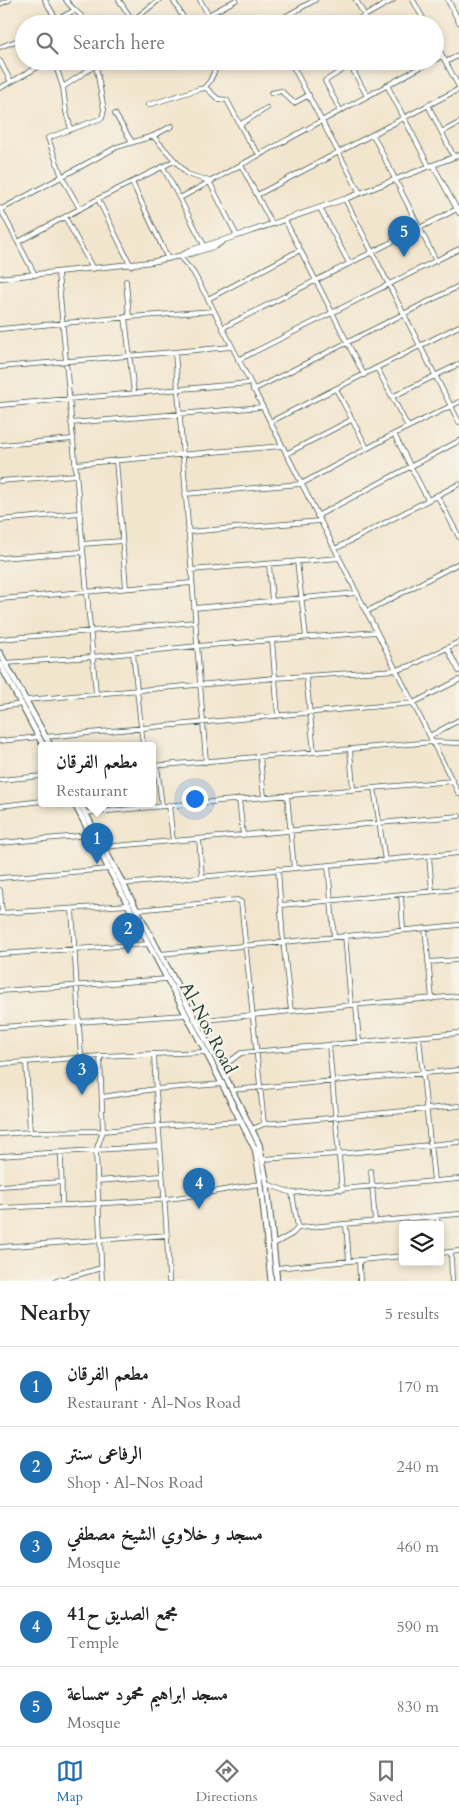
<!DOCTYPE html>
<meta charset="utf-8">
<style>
:root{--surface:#fff;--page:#f6f6f6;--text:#222;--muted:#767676;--line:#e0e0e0;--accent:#1f6fb2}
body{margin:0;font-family:Cardo,Amiri,serif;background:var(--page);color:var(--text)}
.controls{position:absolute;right:15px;bottom:15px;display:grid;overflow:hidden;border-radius:5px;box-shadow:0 2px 8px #0003}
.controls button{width:45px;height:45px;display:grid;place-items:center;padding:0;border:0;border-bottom:1px solid var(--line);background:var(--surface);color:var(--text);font:25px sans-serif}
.you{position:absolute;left:194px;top:798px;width:18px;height:18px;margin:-12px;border:4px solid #fff;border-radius:50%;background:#1a73e8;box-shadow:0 0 0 8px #1a73e833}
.badge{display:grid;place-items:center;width:32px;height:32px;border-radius:50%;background:var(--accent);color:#fff;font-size:16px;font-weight:700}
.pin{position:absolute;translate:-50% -41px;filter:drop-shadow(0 1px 2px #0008)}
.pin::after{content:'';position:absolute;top:26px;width:18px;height:15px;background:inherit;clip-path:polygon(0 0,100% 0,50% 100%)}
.popup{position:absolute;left:38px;top:742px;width:118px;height:65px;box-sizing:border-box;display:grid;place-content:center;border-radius:5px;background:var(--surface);filter:drop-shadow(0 1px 4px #0005);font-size:16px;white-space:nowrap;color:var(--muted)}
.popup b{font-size:19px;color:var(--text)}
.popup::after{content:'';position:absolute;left:50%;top:100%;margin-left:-10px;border:10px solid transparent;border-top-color:var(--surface)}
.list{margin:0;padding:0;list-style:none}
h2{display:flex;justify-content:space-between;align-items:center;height:65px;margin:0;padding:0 20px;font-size:21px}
h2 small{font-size:16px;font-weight:400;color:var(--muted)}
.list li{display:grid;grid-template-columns:32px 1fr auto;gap:15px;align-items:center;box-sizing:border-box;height:80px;padding:0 20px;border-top:1px solid var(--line)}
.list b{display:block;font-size:19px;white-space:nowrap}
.list p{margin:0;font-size:16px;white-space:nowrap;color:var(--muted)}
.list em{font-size:16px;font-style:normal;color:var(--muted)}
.icon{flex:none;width:28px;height:28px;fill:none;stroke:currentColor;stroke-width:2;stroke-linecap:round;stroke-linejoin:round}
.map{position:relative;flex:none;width:459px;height:1281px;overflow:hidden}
.search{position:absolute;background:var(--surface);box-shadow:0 2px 8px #0003;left:15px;right:15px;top:15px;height:55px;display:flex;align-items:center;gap:12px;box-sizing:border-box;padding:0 18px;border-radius:28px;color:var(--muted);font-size:19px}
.sheet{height:465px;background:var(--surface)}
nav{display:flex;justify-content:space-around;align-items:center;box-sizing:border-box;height:70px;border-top:1px solid var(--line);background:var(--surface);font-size:14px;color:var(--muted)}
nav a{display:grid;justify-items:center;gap:2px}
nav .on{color:var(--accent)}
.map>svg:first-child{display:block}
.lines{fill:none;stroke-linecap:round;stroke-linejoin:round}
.minor-casing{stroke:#3f564b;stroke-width:5.5}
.tertiary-casing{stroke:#3f564b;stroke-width:6}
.secondary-casing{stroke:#3f564b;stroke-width:7}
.minor{stroke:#fff;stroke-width:4}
.tertiary{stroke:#fff;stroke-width:4.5}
.secondary{stroke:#fff;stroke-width:5}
.labels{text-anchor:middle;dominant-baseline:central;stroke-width:5;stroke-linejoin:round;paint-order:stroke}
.street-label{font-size:18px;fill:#1f3d34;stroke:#f7f3e8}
</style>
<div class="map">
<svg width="459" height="1281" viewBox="0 0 459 1281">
<rect width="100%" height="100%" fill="#f7f3e8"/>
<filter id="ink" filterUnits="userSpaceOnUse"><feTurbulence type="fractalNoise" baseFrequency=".02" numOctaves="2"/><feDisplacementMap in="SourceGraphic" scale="10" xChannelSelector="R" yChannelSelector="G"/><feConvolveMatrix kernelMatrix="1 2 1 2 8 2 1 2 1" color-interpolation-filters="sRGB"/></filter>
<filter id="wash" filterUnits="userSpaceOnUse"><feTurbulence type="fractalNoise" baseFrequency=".0096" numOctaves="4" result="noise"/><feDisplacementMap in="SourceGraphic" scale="20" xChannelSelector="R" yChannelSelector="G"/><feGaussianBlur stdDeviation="1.12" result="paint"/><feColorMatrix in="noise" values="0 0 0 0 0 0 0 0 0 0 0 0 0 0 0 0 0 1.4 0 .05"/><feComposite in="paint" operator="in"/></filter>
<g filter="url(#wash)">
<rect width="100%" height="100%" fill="#f2e5cd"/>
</g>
<g filter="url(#ink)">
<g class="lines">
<defs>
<path id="minor" d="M45,0l11,19
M66,0c7,11 15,13 22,24
M119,0l16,24
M173,0l14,24
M200,0l9,16
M356,0l9,16
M413,0l13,24
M0,4l9,-4
M49,24l24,-13
M124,24l8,-3 27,-21
M192,24l44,-24
M272,24l43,-24
M350,24l43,-24
M435,42l24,45
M0,47l24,-9
M435,60l7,-4
M0,61l11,21
M54,61l9,26 3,25 5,17
M267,61c6,8 11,3 19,0
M290,61l70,132
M348,61l19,35
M446,62l13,-7
M387,85l42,81
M63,87l33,-22 11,-4
M0,88l49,-27
M204,88l6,-7 9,-20
M271,93l10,-2 13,12 15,-8
M148,105l51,-16 7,-1 12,11 9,1 21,40 12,15
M428,105l26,52
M340,110l-15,-29 32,-20
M115,114l17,28
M241,124l26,-16
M442,132l17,-9
M373,135l63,126
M153,136l34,38 22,7 28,55
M241,165l31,59
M433,165l26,48
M163,167l41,78
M132,182l36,77
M257,195l202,-106
M180,198l252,-137
M98,199l33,67
M345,199l114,223
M0,208l35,67
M320,208l29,55
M80,209l-18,-32 -14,-39 54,-20 2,-8 -8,-45 2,-4
M0,210l117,-63 36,-11 19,-10
M65,217l28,52
M285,220l79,155
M18,242l80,-43 76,-38
M179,256l14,16 15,27 251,495
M58,273l38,420
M126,281l3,36
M208,299l92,-49
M125,317l9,76
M222,328l237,-120
M0,329l129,-12 85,-6
M175,352l31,410
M238,360l221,-111
M0,367l231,-20
M377,368l31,59
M336,389l31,59
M253,390l206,-104
M392,397l67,-33
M0,405l250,-22
M270,422l189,-96
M71,423l191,-16
M394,434l34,66
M0,445l73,-6
M286,454l65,-34
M116,460l10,128
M75,464l207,-18
M0,481l76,-6
M185,494l116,-10 93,-50 65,-32
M437,495l22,42
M317,516l142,-75
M0,520l79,-7
M188,532l132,-11
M82,544l40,-3
M335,549l124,-65
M0,558l82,-6
M297,561l9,76
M269,564l3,37
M191,570l148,-12
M0,599l192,-16
M194,608l163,-15
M366,612l93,-49
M0,639l195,-17
M272,640l6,76
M447,648l12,23
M133,653l10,92
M5,663l87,-6 105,-11 179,-14
M306,676l8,76
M26,700l249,-22 121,-8 14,-4 49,-24
M0,707l22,-3
M430,736l29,-16
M45,737l368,-34 46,-23
M0,741l39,-4
M350,749l3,41
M260,757l4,40
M152,766l281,-24 26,1
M157,766l5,40
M0,780l42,-4
M374,788l11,73
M287,795l7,73
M239,799l4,36
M169,805l4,36
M0,806l42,-5
M85,813l368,-32
M199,839l3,37
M0,843l90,-8
M103,847l356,-31
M429,856l3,35
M328,865l6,71
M278,869l5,72 8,70
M0,878l109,-9
M123,884l336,-31
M0,890l2,23
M401,894l2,36
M281,905l178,-16
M72,909l9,148
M137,910l100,-10 4,2 23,222
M0,913l129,-8
M425,928l7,71
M345,935l6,70
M0,954l149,-10
M160,954l299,-29
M428,962l31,-2
M0,991l167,-12
M356,1005l3,37
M195,1021l156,-16 108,-9
M0,1027l186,-12
M419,1037l15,144
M329,1045l13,145
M154,1054c3,76 13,151 15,227
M100,1056l3,75 -7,20 6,130
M26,1063l4,69
M0,1064l100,-8 106,-4
M221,1068l20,-15 218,-20
M232,1090l227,-20
M102,1097l53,-8 68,-5
M252,1129l12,-5 195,-18
M0,1134l30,-2 73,-1 55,-5 84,-5
M61,1153l1,52
M0,1156l159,-10
M263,1159l75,-5 121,-12
M371,1171l4,51
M97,1181l64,-5
M267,1184l25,9 6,35
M0,1186l62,-4
M292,1193l167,-14
M0,1208c55,-3 111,-4 166,-9 32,-3 63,-11 95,-15
M437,1216l1,9
M346,1225l3,36
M274,1244l18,-10 6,-6 161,-14
M0,1247l168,-12
M451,1252l1,29
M440,1253l19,-2
M359,1260l1,21
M276,1268l127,-12
M56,1281l45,-13"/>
<path id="tertiary" d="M448,0l11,22
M182,255l12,-6 43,-13 108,-37 114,-44
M0,278l151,-16 42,-9 23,-7 7,-5"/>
<path id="secondary" d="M0,653l50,92
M0,664l43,81
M74,803l132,249 49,97 6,35 10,97
M80,803l141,265 38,76 8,40 10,97"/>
</defs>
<!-- minor casing -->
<use href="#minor" class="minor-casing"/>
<!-- tertiary casing -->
<use href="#tertiary" class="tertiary-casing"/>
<!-- secondary casing -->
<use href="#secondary" class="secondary-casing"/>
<!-- minor -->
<use href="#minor" class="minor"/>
<!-- tertiary -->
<use href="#tertiary" class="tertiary"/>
<!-- secondary -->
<use href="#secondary" class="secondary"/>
</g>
</g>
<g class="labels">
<!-- street labels -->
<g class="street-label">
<text transform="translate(208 1028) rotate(62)">Al-Nos Road</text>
</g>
</g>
</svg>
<div class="controls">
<button><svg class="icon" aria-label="layers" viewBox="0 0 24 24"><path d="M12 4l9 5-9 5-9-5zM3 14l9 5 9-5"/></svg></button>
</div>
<div class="you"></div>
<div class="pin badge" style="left:97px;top:864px">1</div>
<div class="popup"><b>مطعم الفرقان</b>Restaurant</div>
<div class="pin badge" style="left:128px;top:954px">2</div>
<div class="pin badge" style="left:82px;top:1095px">3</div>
<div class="pin badge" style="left:199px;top:1209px">4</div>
<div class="pin badge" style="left:404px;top:257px">5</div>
<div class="search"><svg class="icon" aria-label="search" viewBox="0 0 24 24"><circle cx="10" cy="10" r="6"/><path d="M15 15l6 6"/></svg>Search here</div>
</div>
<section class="sheet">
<h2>Nearby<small>5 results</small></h2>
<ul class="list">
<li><span class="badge">1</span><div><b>مطعم الفرقان</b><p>Restaurant · Al-Nos Road</p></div><em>170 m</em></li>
<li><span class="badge">2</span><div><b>الرفاعى سنتر</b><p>Shop · Al-Nos Road</p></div><em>240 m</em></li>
<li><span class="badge">3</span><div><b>مسجد و خلاوي الشيخ مصطفي</b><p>Mosque</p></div><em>460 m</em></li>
<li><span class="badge">4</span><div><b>مجمع الصديق ح41</b><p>Temple</p></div><em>590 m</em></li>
<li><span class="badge">5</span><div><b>مسجد ابراهيم محمود سمساعة</b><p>Mosque</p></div><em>830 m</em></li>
</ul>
</section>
<nav>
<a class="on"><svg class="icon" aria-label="map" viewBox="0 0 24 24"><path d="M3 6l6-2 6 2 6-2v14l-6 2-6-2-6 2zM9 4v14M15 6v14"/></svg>Map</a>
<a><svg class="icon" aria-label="directions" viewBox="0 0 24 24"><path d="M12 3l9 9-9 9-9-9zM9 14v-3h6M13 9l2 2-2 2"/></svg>Directions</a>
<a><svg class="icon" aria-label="saved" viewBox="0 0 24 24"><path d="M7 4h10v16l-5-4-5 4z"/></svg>Saved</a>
</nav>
